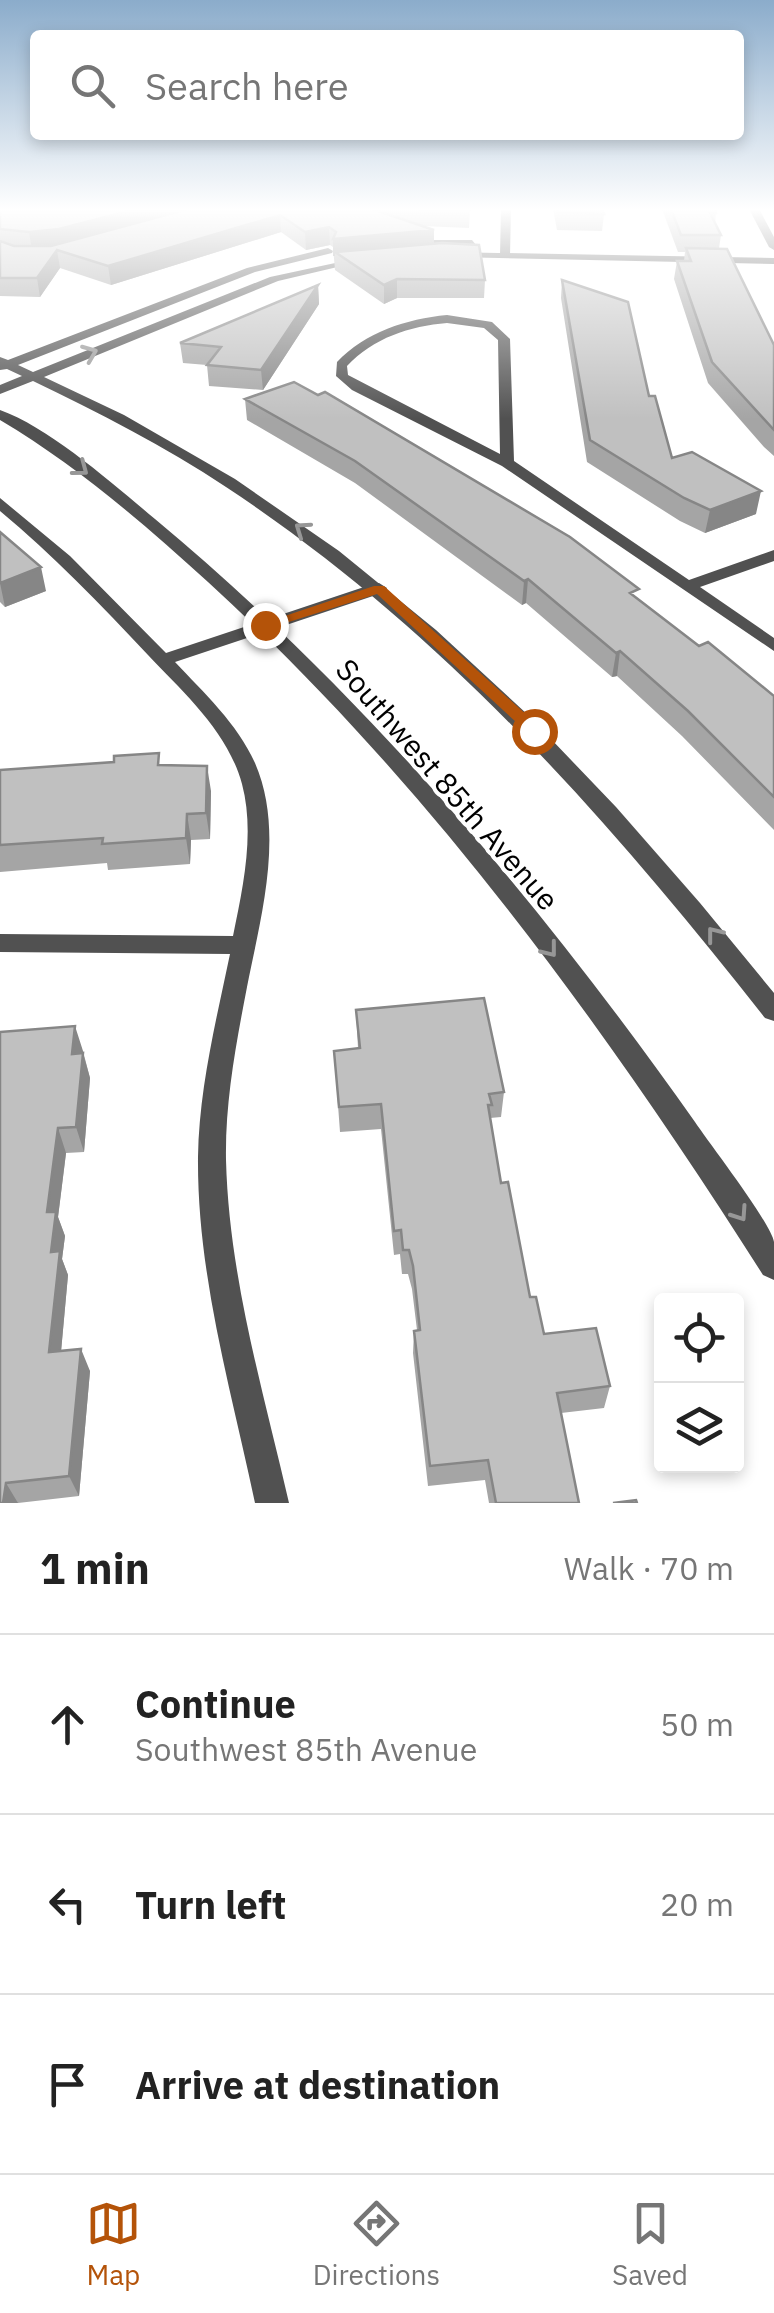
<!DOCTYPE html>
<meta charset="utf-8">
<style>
:root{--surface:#fff;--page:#f6f6f6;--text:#222;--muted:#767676;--line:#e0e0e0;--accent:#b45309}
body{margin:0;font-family:"IBM Plex Sans",sans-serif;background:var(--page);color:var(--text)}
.controls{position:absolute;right:30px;bottom:30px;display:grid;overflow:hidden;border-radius:10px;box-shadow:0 5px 15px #0003}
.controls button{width:90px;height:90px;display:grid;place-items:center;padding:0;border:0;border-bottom:2px solid var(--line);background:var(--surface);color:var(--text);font:50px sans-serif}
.stop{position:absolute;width:30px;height:30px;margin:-22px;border:8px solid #b45309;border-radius:50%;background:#fff}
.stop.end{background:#b45309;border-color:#fff;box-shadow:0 2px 10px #0008}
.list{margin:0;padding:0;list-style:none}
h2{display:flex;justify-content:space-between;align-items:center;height:130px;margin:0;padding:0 40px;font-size:42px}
h2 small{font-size:32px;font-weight:400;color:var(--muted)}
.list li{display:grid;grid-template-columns:65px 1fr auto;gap:30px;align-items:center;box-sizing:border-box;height:180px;padding:0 40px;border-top:2px solid var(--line)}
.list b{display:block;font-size:38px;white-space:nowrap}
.list p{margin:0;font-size:32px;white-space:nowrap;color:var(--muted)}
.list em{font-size:32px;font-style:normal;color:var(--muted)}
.icon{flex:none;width:55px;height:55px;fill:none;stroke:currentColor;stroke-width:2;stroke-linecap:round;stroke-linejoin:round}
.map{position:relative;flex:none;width:774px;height:1503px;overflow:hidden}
.search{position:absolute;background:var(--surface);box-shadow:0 5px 15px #0003;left:30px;right:30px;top:30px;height:110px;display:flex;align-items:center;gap:25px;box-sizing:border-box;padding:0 35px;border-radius:10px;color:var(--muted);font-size:38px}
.sheet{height:670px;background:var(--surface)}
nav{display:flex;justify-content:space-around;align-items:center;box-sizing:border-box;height:140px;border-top:2px solid var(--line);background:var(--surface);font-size:28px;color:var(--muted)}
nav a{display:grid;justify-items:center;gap:5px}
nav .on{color:var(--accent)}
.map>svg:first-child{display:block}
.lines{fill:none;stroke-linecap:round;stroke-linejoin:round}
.minor{fill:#515151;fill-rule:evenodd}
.tertiary{fill:#515151;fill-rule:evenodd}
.wall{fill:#a5a5a5}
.shaded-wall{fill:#868686}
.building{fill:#c0c0c0;stroke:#868686;stroke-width:2.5}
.oneway{stroke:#979797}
.route{fill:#b45309}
.labels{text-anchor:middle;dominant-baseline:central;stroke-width:8;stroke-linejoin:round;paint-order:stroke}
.street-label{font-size:30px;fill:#000;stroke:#fff}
</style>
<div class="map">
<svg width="774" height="1503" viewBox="0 0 774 1503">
<rect width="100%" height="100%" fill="#fff"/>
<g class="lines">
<!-- minor -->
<path class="minor" d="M501,209h10l-1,46 -5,3 -5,-3z
M447,315l45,7 18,17 4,122 175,119 85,-30v11l-74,26 74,51v13l-272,-185 -150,-76 -16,-14 1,-14c29,-30 69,-43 110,-47zM447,323l37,5 14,12 2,114 -152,-79 -1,-9c26,-28 63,-40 100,-43z
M0,498l70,58 96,97 207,-69 6,-1 8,5 -2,4 -210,70c29,31 62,61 80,101 30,69 6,153 -8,224 -11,57 -22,115 -21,173 3,117 37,230 63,343h-34c-24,-114 -58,-228 -57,-346 1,-68 18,-136 32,-203l-230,-2v-18l233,2c10,-49 22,-103 9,-152 -14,-52 -58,-91 -94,-129 -47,-50 -95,-100 -148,-144z"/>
<!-- tertiary -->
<path class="tertiary" d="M749,209h10l15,28v13l-5,-3z
M472,240l4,5 -70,1 -5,-3 5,-3z
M328,248l5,3 -1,2 -77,19 -237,93 15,7 237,-95 93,-20v4l-85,20 -234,96 80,38 111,64 104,72 97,79 92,85 88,92 84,96 74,90v28l-9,-3c-159,-202 -323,-388 -539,-531 -61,-41 -127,-74 -193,-106l-33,13v-9l22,-9 -15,-7 -7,1v-13l8,3 239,-92z
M449,252l325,6v6l-321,-7 -4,-1z
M0,410c50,18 113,74 155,109 208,173 384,382 540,603 14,21 76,101 79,120 0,11 0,26 0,38l-11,-5c-159,-250 -335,-492 -555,-693 -65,-59 -132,-117 -208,-162z"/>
</g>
<!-- wall -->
<path class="wall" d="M0,209h470l-1,19 -46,-2 11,17 51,37 -1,18h-87l-13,6 -49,-34 -2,-23 -3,-2 -24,5 -25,-18 -170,53 -51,-17 -20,29 -40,-1z
M553,209h49l2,5 -2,17 -45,-1z
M662,209h53l1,4 -1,10 6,12 -2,13 55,97v111l-10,-9 -56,-64 -34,-104 3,-18h7l1,-9h-7z
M562,280l87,116 23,62 84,56 -51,19 -25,-12 -93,-59 -26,-164z
M318,285l1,19 -56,86 -54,-4 -2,-21 -24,-2 -3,-20z
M245,399l393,200 61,47 75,50v134l-92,-94 -65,-60 -5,1 -86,-74 -4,2 -167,-122 -108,-63z
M0,532l46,59 -41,16 -5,-5z
M161,765l50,26 -1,48 -19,1 -1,24 -82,6 -1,-7 -107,9v-102z
M356,1010l148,82 -3,25 -11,1 11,65 29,114 14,37 66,52 -6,22 -43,5 18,90h-90l-4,-23 -57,6 -15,-133 1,-22 3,-1 -5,-41 -4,-15h-6l-2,-20 -6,1 -13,-126 -41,3 -6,-81 24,-3z
M0,1032l83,19 7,27 -6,74 -18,1 -8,64 7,19 -3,23 6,16 -7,76 29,20 -11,125 -61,7h-18z"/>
<!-- shaded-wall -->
<path class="shaded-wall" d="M136,209h66l-170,41 -3,-18z
M280,215l1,17 -170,53 -3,-19z
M329,227l1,18 -24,5 -1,-18z
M434,230v18l-99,4v4h-2v-17z
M57,250l3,18 -20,29 -3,-19z
M397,279v19l-13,6v-19z
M318,285l1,19 -56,86 -2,-20z
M761,491l-5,23 -51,19 5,-23z
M41,567l5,24 -41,16 -5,-24z
M528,579l-2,24 -4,2 2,-24z
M620,651l-3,25 -5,1 4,-24z
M207,766l4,25 -1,48 -4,-26z
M187,814l4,26 -1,24 -4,-26z
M75,1026l8,25 -3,28 -8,-25z
M83,1053l7,25 -6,74 -8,-25z
M58,1128l8,25 -8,64 7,19 -3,23 6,16 -9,99 -10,-22 2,-100 -4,-40z
M81,1349l9,22 -11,125 -10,-20z
M6,1483l12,20h-15z"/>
<!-- building -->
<path class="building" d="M0,209h136l-77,20 -30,3 -29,-3z
M188,209h184l62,21 -101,9 3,-7 -7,-5 -24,5 -25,-17 -172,51 -51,-16 -20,28h-37v-37l14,5h37z
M404,209h66v1z
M558,209h44l2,5 -46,-2z
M671,209h44l1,4h-6l11,22h-40z
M442,243l37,2 6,35 -88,-1 -13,6 -49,-33z
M686,248l41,1 47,96v85l-62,-68 -35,-101h14z
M562,280l66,22 21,94h6l17,62 20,-6 69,39 -51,19 -26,-12 -94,-58z
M318,285l-57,85 -54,-5 14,-18 -41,-4z
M294,382l24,13 7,-3 245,145 69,52 -9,4 69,53 9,-4 66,54v101l-86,-86 -68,-60 -4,2 -88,-74 -4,2 -169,-120 -110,-62z
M0,532l41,35 -41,16z
M159,753l-1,12 49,1 -1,47 -19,1 -1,24 -84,6 1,-6 -103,7v-75l114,-8v-6z
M484,998l20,94 -15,2 3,11h-4l13,78 7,-1 22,115h6l8,37 52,-6 14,58 -53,7 22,110h-83l-8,-43 -58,6 -16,-135 6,-1 -7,-64 -4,-16h-6l-2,-20 -7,1 -13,-127 -42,3 -5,-56 26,-3 -4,-38z
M75,1026l-3,28 11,-1 -7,74 -18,1 -11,84h9l-5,40 9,-1 -11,101 32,-3 -12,127 -63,7 -3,20h-3v-471z
M636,1500l1,3h-24z"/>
<!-- one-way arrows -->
<defs><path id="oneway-chevron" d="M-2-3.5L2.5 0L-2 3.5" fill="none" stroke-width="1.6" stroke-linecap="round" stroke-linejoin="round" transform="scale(2.5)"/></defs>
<g class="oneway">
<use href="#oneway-chevron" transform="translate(90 353) rotate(-22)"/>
<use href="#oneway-chevron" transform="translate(81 469) rotate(37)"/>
<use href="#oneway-chevron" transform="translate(302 529) rotate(-145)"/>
<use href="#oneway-chevron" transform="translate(714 934) rotate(-128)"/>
<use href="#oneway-chevron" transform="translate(550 950) rotate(52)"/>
<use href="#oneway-chevron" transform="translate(740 1214) rotate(56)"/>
</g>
<!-- sky -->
<linearGradient id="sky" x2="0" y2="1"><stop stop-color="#8baccb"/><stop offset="0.5" stop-color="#fff"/><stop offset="1" stop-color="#fff" stop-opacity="0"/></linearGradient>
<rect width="774" height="419" fill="url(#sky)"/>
<!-- route -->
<path class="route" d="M374,586h10l156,141v7h-11l-152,-140 -107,34 -12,-3z"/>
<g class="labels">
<!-- street labels -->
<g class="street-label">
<text transform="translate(448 784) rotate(49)">Southwest 85th Avenue</text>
</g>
</g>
</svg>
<div class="controls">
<button><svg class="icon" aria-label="locate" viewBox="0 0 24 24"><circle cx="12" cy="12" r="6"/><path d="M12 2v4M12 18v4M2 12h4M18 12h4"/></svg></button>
<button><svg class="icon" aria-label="layers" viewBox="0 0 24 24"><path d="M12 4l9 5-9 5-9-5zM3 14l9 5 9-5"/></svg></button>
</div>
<div class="stop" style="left:534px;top:731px"></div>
<div class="stop end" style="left:265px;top:625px"></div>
<div class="search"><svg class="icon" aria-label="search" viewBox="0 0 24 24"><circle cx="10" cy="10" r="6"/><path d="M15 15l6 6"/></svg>Search here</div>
</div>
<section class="sheet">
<h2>1 min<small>Walk · 70 m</small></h2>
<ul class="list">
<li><svg class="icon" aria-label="ahead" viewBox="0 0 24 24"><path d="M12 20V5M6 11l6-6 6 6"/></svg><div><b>Continue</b><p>Southwest 85th Avenue</p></div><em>50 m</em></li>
<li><svg class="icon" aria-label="left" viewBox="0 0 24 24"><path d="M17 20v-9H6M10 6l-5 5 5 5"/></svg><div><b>Turn left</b></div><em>20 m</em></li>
<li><svg class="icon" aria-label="arrive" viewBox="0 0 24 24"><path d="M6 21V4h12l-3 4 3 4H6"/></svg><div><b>Arrive at destination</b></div></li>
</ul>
</section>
<nav>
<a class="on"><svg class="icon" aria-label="map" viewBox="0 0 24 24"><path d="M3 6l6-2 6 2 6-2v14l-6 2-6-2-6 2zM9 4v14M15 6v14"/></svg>Map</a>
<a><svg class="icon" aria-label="directions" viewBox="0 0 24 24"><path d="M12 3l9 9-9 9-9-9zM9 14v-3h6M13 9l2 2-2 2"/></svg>Directions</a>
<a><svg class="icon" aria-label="saved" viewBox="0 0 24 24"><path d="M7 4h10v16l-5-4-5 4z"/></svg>Saved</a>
</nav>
